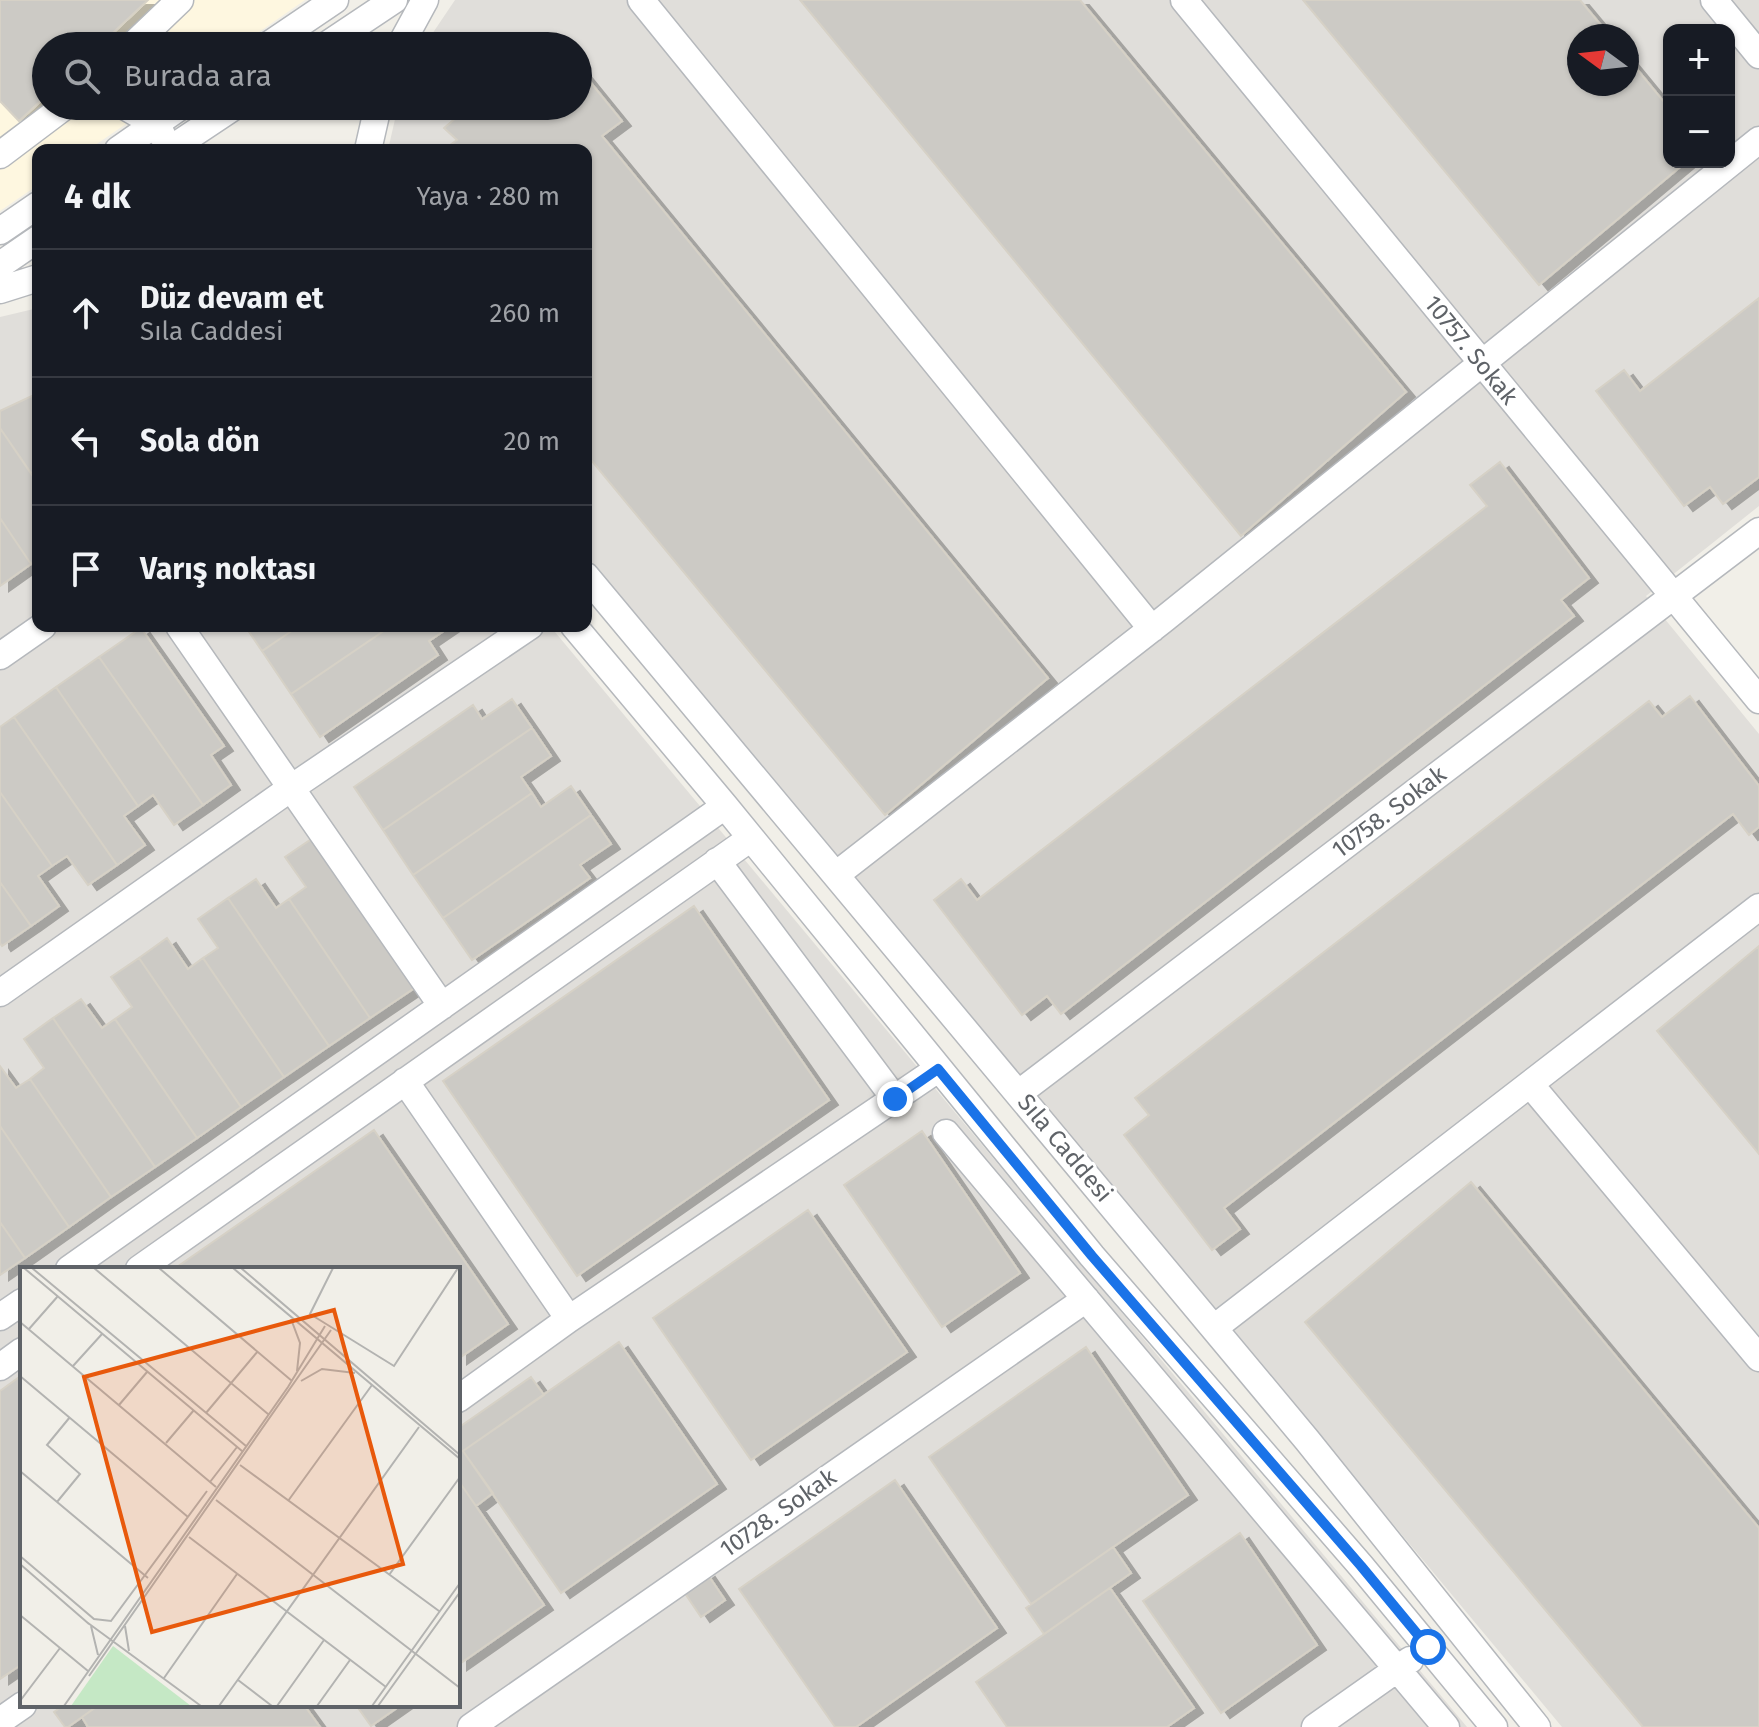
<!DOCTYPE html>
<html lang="tr">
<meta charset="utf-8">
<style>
:root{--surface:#171b24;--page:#20242c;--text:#f1f3f6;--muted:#9ea1a6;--line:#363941}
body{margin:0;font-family:"Fira Sans",sans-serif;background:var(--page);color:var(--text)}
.controls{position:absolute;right:24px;top:24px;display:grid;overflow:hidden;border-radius:16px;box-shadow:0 2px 6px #0004}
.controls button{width:72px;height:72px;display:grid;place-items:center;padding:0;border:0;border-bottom:2px solid var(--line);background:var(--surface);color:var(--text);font:40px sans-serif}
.compass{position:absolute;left:1567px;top:24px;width:72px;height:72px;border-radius:50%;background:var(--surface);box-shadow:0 2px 6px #0004;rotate:285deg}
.stop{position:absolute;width:24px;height:24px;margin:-18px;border:6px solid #1a73e8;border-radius:50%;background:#fff}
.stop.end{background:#1a73e8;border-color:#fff;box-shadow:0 2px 8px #0008}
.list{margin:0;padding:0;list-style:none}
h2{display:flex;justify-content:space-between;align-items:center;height:104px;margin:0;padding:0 32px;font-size:34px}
h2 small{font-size:26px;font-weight:400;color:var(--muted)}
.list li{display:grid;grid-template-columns:52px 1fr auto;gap:24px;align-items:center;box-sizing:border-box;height:128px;padding:0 32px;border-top:2px solid var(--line)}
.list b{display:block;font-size:30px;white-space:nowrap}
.list p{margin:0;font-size:26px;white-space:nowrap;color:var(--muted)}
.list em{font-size:26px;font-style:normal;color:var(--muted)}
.icon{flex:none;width:44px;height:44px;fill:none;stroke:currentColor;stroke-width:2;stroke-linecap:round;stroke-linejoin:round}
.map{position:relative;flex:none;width:1759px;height:1727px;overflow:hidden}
.search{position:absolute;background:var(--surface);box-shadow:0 2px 6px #0004;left:32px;top:32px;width:560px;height:88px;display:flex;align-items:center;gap:20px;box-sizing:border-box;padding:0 28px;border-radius:44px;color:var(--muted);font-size:30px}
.panel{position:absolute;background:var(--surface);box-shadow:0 2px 6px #0004;left:32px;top:144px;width:560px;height:488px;border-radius:16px}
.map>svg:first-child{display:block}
.commercial{fill:#fef7e0}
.industrial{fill:#e0deda;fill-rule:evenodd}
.building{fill:#cccac5;stroke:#d6d1c6;stroke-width:2;filter:url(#shadow)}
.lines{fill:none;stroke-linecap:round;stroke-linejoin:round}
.minor-casing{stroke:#b5b8bc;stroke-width:29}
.minor{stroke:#fff;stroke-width:26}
.route{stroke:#1a73e8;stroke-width:10}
.labels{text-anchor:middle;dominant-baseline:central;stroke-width:6;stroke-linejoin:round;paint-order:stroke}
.street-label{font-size:24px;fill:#5f6368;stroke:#fff}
.inset-road{fill:none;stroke:#b3b3b1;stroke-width:2}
.view{fill:#e8590c;fill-opacity:0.15;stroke:#e8590c;stroke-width:4}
.inset-edge{fill:none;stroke:#5f6368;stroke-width:4}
</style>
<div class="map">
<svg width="1759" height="1727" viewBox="0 0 1759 1727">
<defs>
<filter id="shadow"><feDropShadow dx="9" dy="5" stdDeviation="0" flood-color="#0004"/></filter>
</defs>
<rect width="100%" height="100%" fill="#f1efe8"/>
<!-- commercial -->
<path class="commercial" d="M0,0h305l-66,46h-193v60h106l-64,44h-50v35l-38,26z"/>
<!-- industrial -->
<path class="industrial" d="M455,0h1304v506l-113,90 113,138v993h-197l-976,-1172v-405h-198l10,-44h180v-60h-154zM1669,30h60v132h-60zM1579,36h48v48h-48z
M38,308v318h512l917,1101h-1467v-1410zM22,1269h436v436h-436z"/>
<!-- building -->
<path class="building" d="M0,0h148l-49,46h-53v50l-27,25 -19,-20z
M800,0h280l326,392 -165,144z
M1303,0h277l30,36h-31v48h48v-27l42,51v54h17l-147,123z
M578,67l44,54 -20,15 446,542 -163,137 -299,-361v-304h-143l14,-10 -13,-12 26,-22h108z
M1759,298v179l-36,27 -13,-17 -26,19 -88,-115 28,-21 16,21z
M38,393v76l-7,4 -31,-45v-17z
M0,428l38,56v75l-7,5 -31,-46z
M1500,462l89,116 -28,22 13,16 -513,398 -14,-18 -25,19 -88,-115 27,-21 16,21 510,-394 -17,-21z
M0,518l31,46 -31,22z
M245,626h54l-37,25z
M299,626h92l-100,68 -29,-43z
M391,626h60l-22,15 9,14 -118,82 -29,-43z
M141,628l83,118 -13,9 20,30 -28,20 -104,-148z
M99,657l104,148 -29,20 -21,-30 -15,11 -82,-119z
M56,687l82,119 -14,10 21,29 -28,20 -103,-148z
M1690,696l69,90v41l-10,8 -16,-21 -509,394 16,21 -28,21 -88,-115 25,-20 -14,-17 514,-397 13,16z
M512,699l20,29 -149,102 -29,-43 119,-82 9,14z
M14,717l103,148 -29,20 -21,-29 -15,10 -52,-74v-65z
M532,728l19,28 -30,21 11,16 -119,82 -30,-45z
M571,786l20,29 -148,103 -30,-43 119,-82 9,14z
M0,792l52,74 -14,10 21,30 -28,20 -31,-44z
M591,815l20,29 -31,21 10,13 -118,82 -29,-42z
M313,838l103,149 -46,31 -81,-119 17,-12 -21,-30z
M256,879l20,29 13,-9 81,119 -41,28 -101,-148z
M0,882l31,44 -29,20 -2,-3z
M228,898l101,148 -45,31 -81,-119 15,-10 -20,-29z
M694,906l135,194 -252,176 -134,-195z
M167,938l21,31 15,-11 81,119 -43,30 -102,-149z
M1759,946v208l-102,-123z
M139,958l102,149 -44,31 -82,-119 17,-12 -21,-30z
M81,999l21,29 13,-9 82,119 -42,29 -102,-149z
M53,1018l102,149 -44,30 -81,-118 14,-11 -20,-29z
M0,1066l16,22 14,-9 81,118 -42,30 -69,-101z
M0,1126l69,101 -44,31 -25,-36z
M374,1130l134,194 -50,35v-90h-284z
M922,1131l98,142 -78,54 -98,-142z
M1471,1182l288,346v199h-116l-338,-405z
M808,1210l99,142 -156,108 -98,-142z
M0,1222l25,36 -25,17z
M619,1342l98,142 -156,109 -98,-142z
M1086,1347l102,148 -157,109 -102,-147z
M22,1375v289l-22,15v-288z
M531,1377l13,18 -81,56 30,42 -17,13 -18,-26v-52z
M458,1480l86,125 -86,60z
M895,1480l102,148 -141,99h-21l-96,-138z
M1240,1533l77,112 -96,68 -78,-112z
M1113,1547l18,26 -87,61 -18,-26z
M706,1572l19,28 -24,17 -19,-28z
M1110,1588l84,120 -27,19h-160l-31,-45z
M64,1705h35l-31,22h-3l-11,-15z
M99,1705h205l16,22h-232l-6,-10z
M356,1705h45l-30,21z"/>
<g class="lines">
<defs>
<path id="minor" d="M641,0l511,629
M1184,0l575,700
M1714,0l45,55
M132,46l48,-46
M267,46l68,-46
M325,46l69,-46
M400,46l25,-46
M124,106l21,12 17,17
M118,150l63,-44
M169,150l66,-44
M368,150l10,-44
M0,155l65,-49
M0,231l38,-26
M0,265l38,-26
M0,290l38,-12
M586,576l721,864 230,287
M179,626l263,380
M574,626l151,180 367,450 269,310 133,161
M0,656l43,-30
M717,861l178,238
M837,874l326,-254 596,-480
M0,993l291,-205 239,-162
M405,1081l164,238
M1530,1084l229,274
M1019,1093l740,-562
M946,1133l500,594
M69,1269l656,-463
M139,1269l612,-431
M0,1317l22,-15
M1214,1328l545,-421
M0,1367l22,-16
M458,1399l111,-80 369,-250
M0,1721l23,-16
M471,1727l615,-428
M1315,1727l95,-67"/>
</defs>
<!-- minor casing -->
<use href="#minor" class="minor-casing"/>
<!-- minor -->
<use href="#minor" class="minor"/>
</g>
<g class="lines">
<!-- route -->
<path class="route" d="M895,1099l43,-30 154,187 269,310 67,81"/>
</g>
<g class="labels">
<!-- street labels -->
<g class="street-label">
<text transform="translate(1471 350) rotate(51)">10757. Sokak</text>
<text transform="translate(1389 812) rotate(-37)">10758. Sokak</text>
<text transform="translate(1065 1148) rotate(50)">Sıla Caddesi</text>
<text transform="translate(778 1513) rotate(-35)">10728. Sokak</text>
</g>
</g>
<!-- overview -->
<g transform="translate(20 1267)">
<rect width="440" height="440" fill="#f1efe8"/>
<path d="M93,379l78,60h-120z" fill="#c5e8c5"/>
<path class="inset-road" d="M4,1l218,183M12,1l214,178M74,1l174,146M139,1l133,113M213,1l227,191M221,1l219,187M313,1l-23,46 84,52 64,-98M271,52l9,24 -3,28M0,55l196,165M9,62l29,-33M53,99l29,-32M0,109l168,141M281,114l21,-12 33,4M99,138l28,-33M186,146l52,-62M146,176l28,-33M220,198l199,146M0,204l128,107M190,215l27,-35M196,233l244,188M268,234l84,-116M37,235l23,-28 -33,-29 23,-28M169,270l197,150M0,289l74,63 17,2 96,-130M0,297l69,60M369,308l71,-98M0,348l68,56M68,356l113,83M71,359l7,29M105,359l4,25M69,409l242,-346M144,411l73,-104M218,413l34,26M0,434l40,-53M44,439l224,-319 37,-61M199,439l200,-279M257,439l47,-66M297,439l33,-46M352,439l88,-123M358,439l82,-114"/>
<path class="view" d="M314,43l69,254 -251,68 -68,-255z"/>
<rect width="440" height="440" class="inset-edge"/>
</g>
</svg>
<div class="controls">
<button>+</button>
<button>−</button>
</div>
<svg class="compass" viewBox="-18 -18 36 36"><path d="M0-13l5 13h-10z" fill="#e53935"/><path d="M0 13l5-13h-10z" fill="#9ea1a6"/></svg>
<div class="stop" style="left:1428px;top:1647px"></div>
<div class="stop end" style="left:895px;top:1099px"></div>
<div class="search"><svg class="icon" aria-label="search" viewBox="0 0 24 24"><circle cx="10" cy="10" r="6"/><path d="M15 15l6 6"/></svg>Burada ara</div>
<section class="panel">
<h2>4 dk<small>Yaya · 280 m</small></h2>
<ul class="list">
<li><svg class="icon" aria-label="ahead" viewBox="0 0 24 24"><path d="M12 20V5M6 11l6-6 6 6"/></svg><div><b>Düz devam et</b><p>Sıla Caddesi</p></div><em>260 m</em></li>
<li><svg class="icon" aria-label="left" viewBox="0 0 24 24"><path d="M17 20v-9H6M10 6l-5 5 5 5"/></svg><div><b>Sola dön</b></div><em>20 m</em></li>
<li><svg class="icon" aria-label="arrive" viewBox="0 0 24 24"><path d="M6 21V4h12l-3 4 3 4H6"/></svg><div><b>Varış noktası</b></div></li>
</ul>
</section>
</div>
